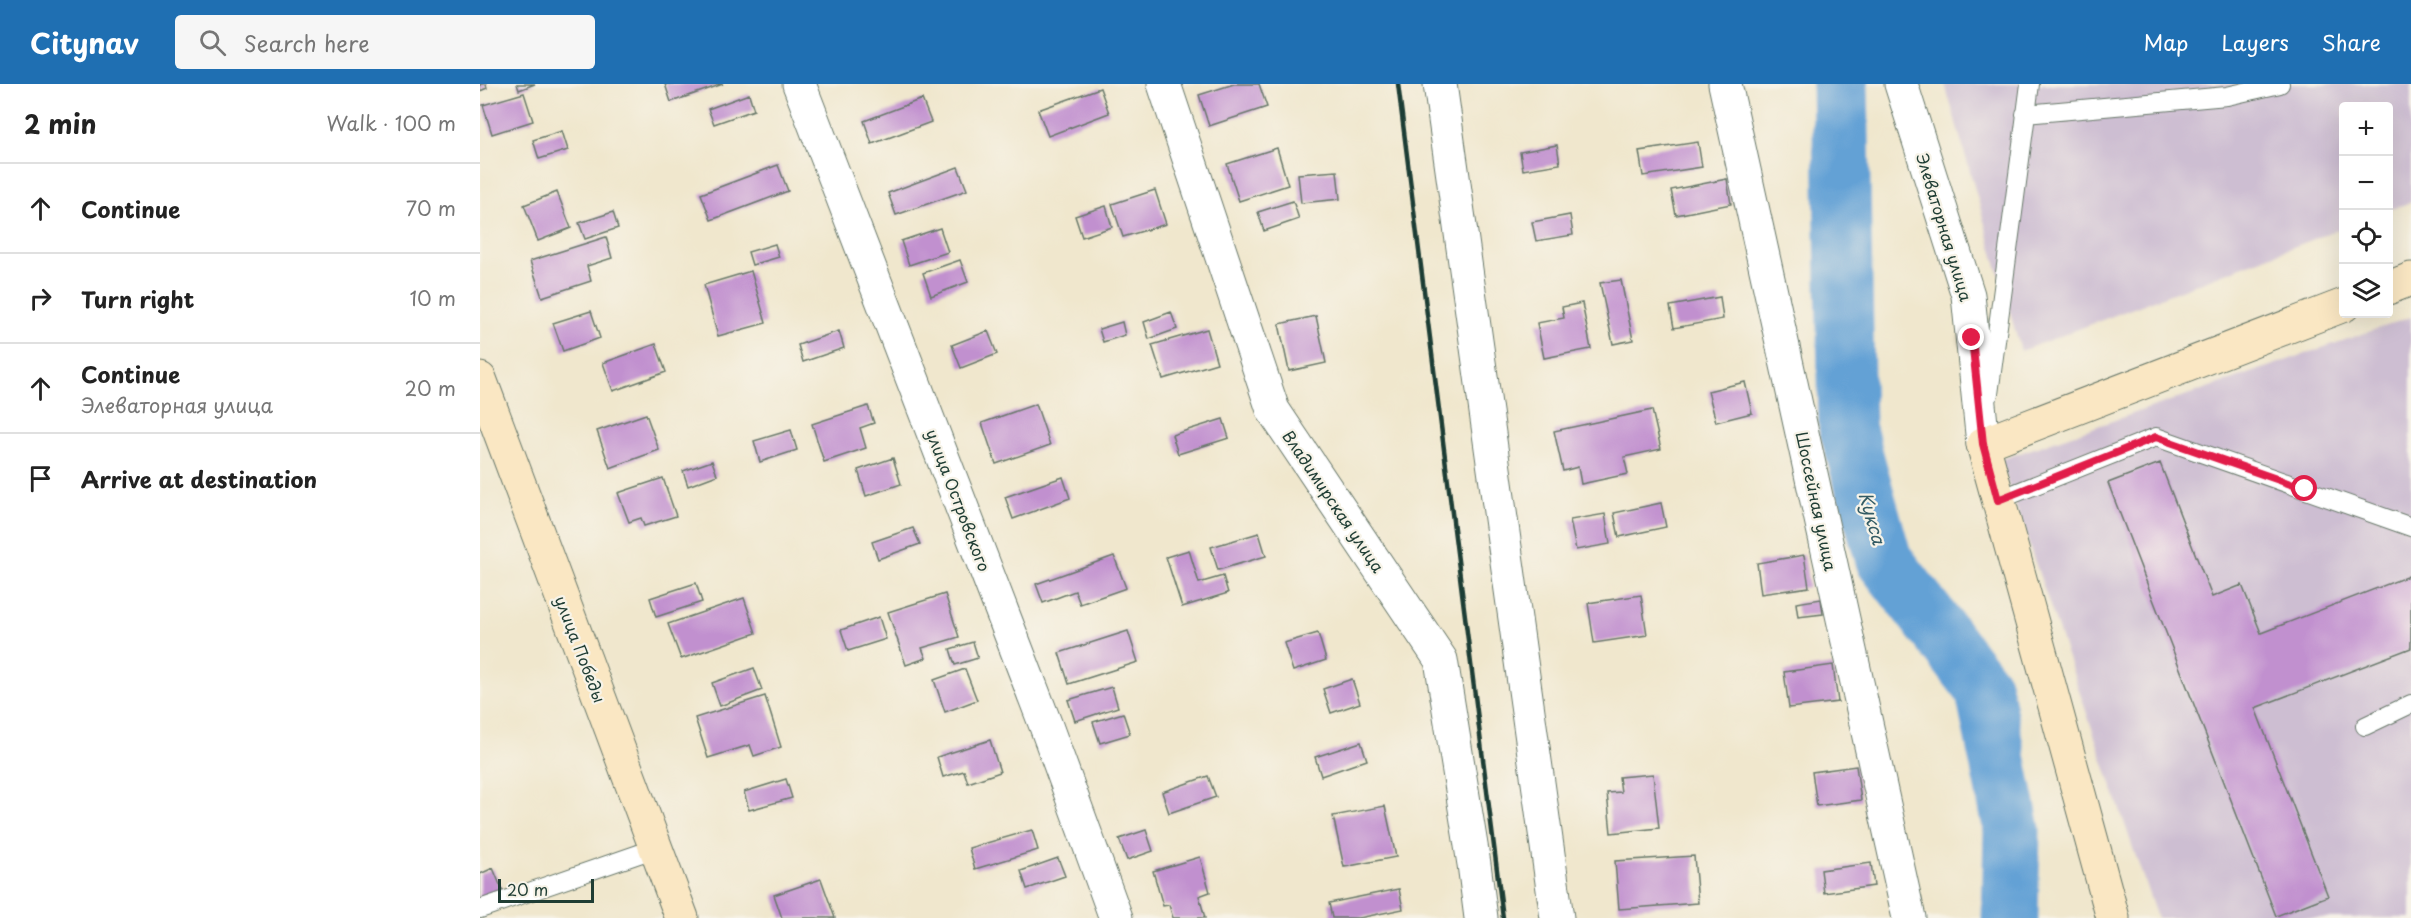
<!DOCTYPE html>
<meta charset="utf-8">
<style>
:root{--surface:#fff;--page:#f6f6f6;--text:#222;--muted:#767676;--line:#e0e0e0;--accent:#1f6fb2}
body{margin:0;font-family:"Playpen Sans",sans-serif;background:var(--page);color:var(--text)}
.controls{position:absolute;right:18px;top:18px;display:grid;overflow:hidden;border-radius:6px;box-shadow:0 6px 24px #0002}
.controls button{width:54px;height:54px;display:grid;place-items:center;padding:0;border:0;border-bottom:2px solid var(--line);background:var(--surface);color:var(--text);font:30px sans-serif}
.scale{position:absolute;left:18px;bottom:15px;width:96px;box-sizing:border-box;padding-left:6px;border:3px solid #1f3d34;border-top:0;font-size:16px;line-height:21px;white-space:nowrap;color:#1f3d34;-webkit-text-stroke:4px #f7f3e8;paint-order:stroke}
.stop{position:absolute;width:18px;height:18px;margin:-14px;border:4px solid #e11d48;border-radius:50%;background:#fff}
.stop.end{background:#e11d48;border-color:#fff;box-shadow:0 2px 6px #0008}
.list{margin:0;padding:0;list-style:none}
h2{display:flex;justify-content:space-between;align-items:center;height:78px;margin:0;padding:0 24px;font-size:26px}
h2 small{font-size:20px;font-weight:400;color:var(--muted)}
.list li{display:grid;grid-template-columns:39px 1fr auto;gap:18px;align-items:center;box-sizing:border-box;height:90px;padding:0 24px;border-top:2px solid var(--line)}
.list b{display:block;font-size:22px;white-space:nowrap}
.list p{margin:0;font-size:20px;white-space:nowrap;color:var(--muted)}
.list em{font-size:20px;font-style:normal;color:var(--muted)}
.icon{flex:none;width:33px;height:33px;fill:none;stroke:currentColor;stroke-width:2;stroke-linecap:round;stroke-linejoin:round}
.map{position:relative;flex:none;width:1931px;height:834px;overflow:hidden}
header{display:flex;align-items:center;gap:36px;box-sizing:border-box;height:84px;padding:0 30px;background:var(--accent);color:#fff}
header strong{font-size:28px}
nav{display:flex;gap:33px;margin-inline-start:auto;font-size:21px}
.search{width:420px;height:54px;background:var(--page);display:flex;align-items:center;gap:15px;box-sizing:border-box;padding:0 21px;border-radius:6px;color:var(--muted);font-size:22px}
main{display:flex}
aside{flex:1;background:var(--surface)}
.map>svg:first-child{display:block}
.industrial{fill:#cdbed2}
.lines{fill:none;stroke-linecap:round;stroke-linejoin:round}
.river{stroke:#63a1d5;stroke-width:57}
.building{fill:#c190cf}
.lane-casing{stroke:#68786a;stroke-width:20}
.street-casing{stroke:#68786a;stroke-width:35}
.secondary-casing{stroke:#68786a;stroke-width:35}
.lane{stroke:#fff;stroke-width:18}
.street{stroke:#fff;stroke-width:33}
.secondary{stroke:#fae7c3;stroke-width:33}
.rail{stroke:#1f3d34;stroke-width:4.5}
.route{stroke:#e11d48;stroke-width:8}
.labels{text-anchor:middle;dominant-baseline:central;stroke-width:4.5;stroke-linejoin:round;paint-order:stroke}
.street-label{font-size:16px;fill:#1f3d34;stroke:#f7f3e8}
.water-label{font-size:18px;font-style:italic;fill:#335b64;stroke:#f7f3e8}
</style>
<header>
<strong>Citynav</strong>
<div class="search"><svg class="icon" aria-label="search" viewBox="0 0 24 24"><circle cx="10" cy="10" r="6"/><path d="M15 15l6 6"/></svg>Search here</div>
<nav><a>Map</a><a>Layers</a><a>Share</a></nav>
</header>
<main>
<aside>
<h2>2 min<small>Walk · 100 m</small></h2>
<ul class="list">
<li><svg class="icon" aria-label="ahead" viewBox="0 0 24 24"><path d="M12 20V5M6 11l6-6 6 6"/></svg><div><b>Continue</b></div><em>70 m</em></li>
<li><svg class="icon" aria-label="right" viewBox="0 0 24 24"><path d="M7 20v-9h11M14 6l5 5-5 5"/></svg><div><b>Turn right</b></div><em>10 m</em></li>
<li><svg class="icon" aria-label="ahead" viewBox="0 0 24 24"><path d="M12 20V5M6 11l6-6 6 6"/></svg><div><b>Continue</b><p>Элеваторная улица</p></div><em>20 m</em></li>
<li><svg class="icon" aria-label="arrive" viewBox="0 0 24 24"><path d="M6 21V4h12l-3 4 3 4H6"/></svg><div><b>Arrive at destination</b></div></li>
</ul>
</aside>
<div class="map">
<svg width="1931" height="834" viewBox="0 0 1931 834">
<rect width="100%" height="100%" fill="#f7f3e8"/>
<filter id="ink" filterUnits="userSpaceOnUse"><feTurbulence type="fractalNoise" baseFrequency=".0167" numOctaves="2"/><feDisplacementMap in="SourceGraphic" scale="12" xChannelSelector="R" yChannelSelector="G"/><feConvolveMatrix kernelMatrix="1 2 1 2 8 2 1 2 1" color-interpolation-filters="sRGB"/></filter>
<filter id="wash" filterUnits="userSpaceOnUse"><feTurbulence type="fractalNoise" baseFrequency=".008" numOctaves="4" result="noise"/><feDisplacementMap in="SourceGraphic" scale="24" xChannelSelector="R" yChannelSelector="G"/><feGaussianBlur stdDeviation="1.35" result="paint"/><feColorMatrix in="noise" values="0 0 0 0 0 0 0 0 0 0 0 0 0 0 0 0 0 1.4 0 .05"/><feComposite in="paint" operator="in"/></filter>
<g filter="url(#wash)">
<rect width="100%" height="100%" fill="#f0e7cd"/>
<!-- industrial -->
<path class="industrial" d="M1465,0h466v118l-22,8 -1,-104h-44l-1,122 -322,123z
M1931,233v601h-254l-157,-458z"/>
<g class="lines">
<!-- river -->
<path class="river" d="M1360,0l7,343 37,133 99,128 29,142 -2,88"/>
</g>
<g id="blocks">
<!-- building -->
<path class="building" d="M0,0h6l1,4 -7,3z
M37,0h18l-16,6z
M185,0h58l-52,18z
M754,0h25l8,23 -58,19 -10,-31z
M620,4l9,25 -61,23 -10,-26z
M44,9l9,28 -41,13 -9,-29z
M269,10l5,16 -40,14 -6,-15z
M442,15l9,23 -59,22 -8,-23z
M82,47l6,19 -29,9 -6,-19z
M1218,58l4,25 -59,9 -4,-25z
M1077,61l3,19 -37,6 -3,-18z
M797,64l11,37 -49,16 -12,-37z
M298,81l10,26 -77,29 -10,-26z
M478,83l9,23 -71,25 -8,-22z
M857,87l3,28 -39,4 -3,-29z
M1247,95l4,25 -55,11 -5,-25z
M675,106l11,34 -43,13 -11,-33z
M77,108l14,36 -33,13 -14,-36z
M813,117l6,18 -35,12 -6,-19z
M626,122l6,21 -30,10 -7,-21z
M133,128l5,16 -33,11 -6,-16z
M1090,131l3,20 -37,6 -4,-19z
M460,144l8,24 -39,13 -8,-24z
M126,153l6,21 -25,8 4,15 -49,16 -12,-36z
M295,160l4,13 -27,8 -4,-13z
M480,176l8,22 -37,14 -8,-23z
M271,187l15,52 -48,13 -14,-51z
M1141,196l12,60 -20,4 -13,-61z
M1240,213l3,22 -49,9 -4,-22z
M1102,219l9,46 -47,9 -7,-35 27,-5 -2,-11z
M111,227l9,27 -37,13 -10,-28z
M691,228l6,17 -28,10 -5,-17z
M836,232l10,47 -37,8 -10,-47z
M642,238l3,13 -22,7 -4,-13z
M727,245l10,34 -54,16 -11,-34z
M359,247l5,17 -41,14 -5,-17z
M508,247l9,23 -36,14 -9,-23z
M176,260l10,28 -53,19 -10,-28z
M1265,298l7,31 -36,9 -8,-31z
M556,320l14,41 -54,19 -14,-41z
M388,322l6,17 -14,5 6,20 -42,14 -12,-38z
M1172,326l9,39 -37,8 4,17 -47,10 -3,-17 -15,4 -9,-40z
M166,330l13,36 -49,18 -13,-37z
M743,335l6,19 -51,16 -6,-19z
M311,346l6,20 -37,12 -6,-21z
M413,374l8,26 -35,12 -8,-26z
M232,377l5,14 -29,11 -5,-15z
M1680,379l52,134 30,-12 19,48 150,-58v73l-156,60 73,188 -52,20 -168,-433z
M583,393l7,21 -57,21 -8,-22z
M183,394l13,38 -32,10 -3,-8 -12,4 -11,-29z
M1181,419l5,24 -47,10 -5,-24z
M1125,430l5,30 -34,6 -6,-30z
M433,444l7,16 -42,15 -6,-17z
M779,449l7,23 -48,14 -7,-23z
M709,466l10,33 24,-7 5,17 -46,14 -16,-50z
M1324,471l5,32 -48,7 -4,-31z
M634,472l12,32 -46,16 -5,-13 -32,12 -7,-19z
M216,499l6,19 -46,15 -6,-19z
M465,510l14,43 -37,11 4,10 -20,7 -18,-53z
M1161,511l6,40 -53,8 -6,-40z
M264,514l12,35 -75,26 -13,-35z
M1341,515l2,15 -25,3 -2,-14z
M399,533l7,22 -38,12 -7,-21z
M648,547l10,31 -69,22 -10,-31z
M838,549l8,27 -33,11 -9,-28z
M493,558l5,16 -23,7 -5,-16z
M1353,581l5,37 -49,6 -5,-36z
M274,584l8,22 -42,16 -8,-23z
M485,585l12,31 -32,12 -11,-32z
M872,595l8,24 -29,10 -8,-24z
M632,603l6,20 -43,14 -7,-21z
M285,612l16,51 -27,9 -4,-11 -42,13 -13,-40z
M643,629l7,21 -30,9 -7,-21z
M510,656l10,32 -32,11 -4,-12 -21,6 -6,-20z
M881,658l6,18 -46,16 -6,-19z
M1376,682l5,34 -44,6 -5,-34z
M1173,690l6,54 -48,5 -4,-40 14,-1 -2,-15z
M728,692l8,21 -47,16 -7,-21z
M306,695l6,19 -43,12 -5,-18z
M905,722l11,51 -52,10 -11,-51z
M552,746l6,20 -63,19 -6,-21z
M666,746l7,21 -26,9 -8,-21z
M1214,772l4,47 -79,6 -4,-48z
M720,773l10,35 -11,4 6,22h-32l-4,-13 -6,1 -10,-35z
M578,774l7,18 -38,13 -6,-18z
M1391,779l3,23 -50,7 -3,-23z
M13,784l10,24 -23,9v-27z
M341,795l14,39h-53l-8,-23z
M919,805l4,20 -44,9h-27l-3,-15z"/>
</g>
</g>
<g filter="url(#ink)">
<use href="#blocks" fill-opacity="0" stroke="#68786a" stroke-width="1.5"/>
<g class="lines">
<defs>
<path id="lane" d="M1545,30l202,-18 53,-12
M1509,310l41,-310
M1518,416l158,-63 255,90
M1885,642l46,-22
M0,825l176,-61"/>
<path id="street" d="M319,0l247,642 70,192
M684,0l109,326 168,250 33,204 7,54
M960,0l117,834
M1245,0l184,834
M1421,0l67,211 15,149"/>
<path id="secondary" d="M1908,204l23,-9
M0,295l202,539
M1633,834l-130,-474 361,-139"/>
</defs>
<!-- lane casing -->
<use href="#lane" class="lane-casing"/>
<!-- street casing -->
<use href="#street" class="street-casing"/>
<!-- secondary casing -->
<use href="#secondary" class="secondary-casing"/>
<!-- lane -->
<use href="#lane" class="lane"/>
<!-- street -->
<use href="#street" class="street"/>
<!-- secondary -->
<use href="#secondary" class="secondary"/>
<!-- rail -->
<path class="rail" d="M918,0l105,834"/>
</g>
</g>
<g class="lines" filter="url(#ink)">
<!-- route -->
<path class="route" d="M1492,254l11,106 15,56 158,-63 149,52"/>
</g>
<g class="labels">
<!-- street labels -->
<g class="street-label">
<text transform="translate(1465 143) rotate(73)">Элеваторная улица</text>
<text transform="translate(479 416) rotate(69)">улица Островского</text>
<text transform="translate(854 417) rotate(56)">Владимирская улица</text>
<text transform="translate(1337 417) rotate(78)">Шоссейная улица</text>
<text transform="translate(101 565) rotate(69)">улица Победы</text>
</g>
<!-- water labels -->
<g class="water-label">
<text transform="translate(1393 434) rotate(74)">Кукса</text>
</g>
</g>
</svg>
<div class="controls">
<button>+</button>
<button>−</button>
<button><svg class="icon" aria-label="locate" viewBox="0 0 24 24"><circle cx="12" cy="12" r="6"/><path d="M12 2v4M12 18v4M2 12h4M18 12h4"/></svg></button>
<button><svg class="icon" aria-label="layers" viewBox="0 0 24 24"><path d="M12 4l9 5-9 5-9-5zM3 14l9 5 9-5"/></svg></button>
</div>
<div class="scale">20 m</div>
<div class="stop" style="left:1825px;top:405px"></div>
<div class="stop end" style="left:1492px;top:254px"></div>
</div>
</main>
